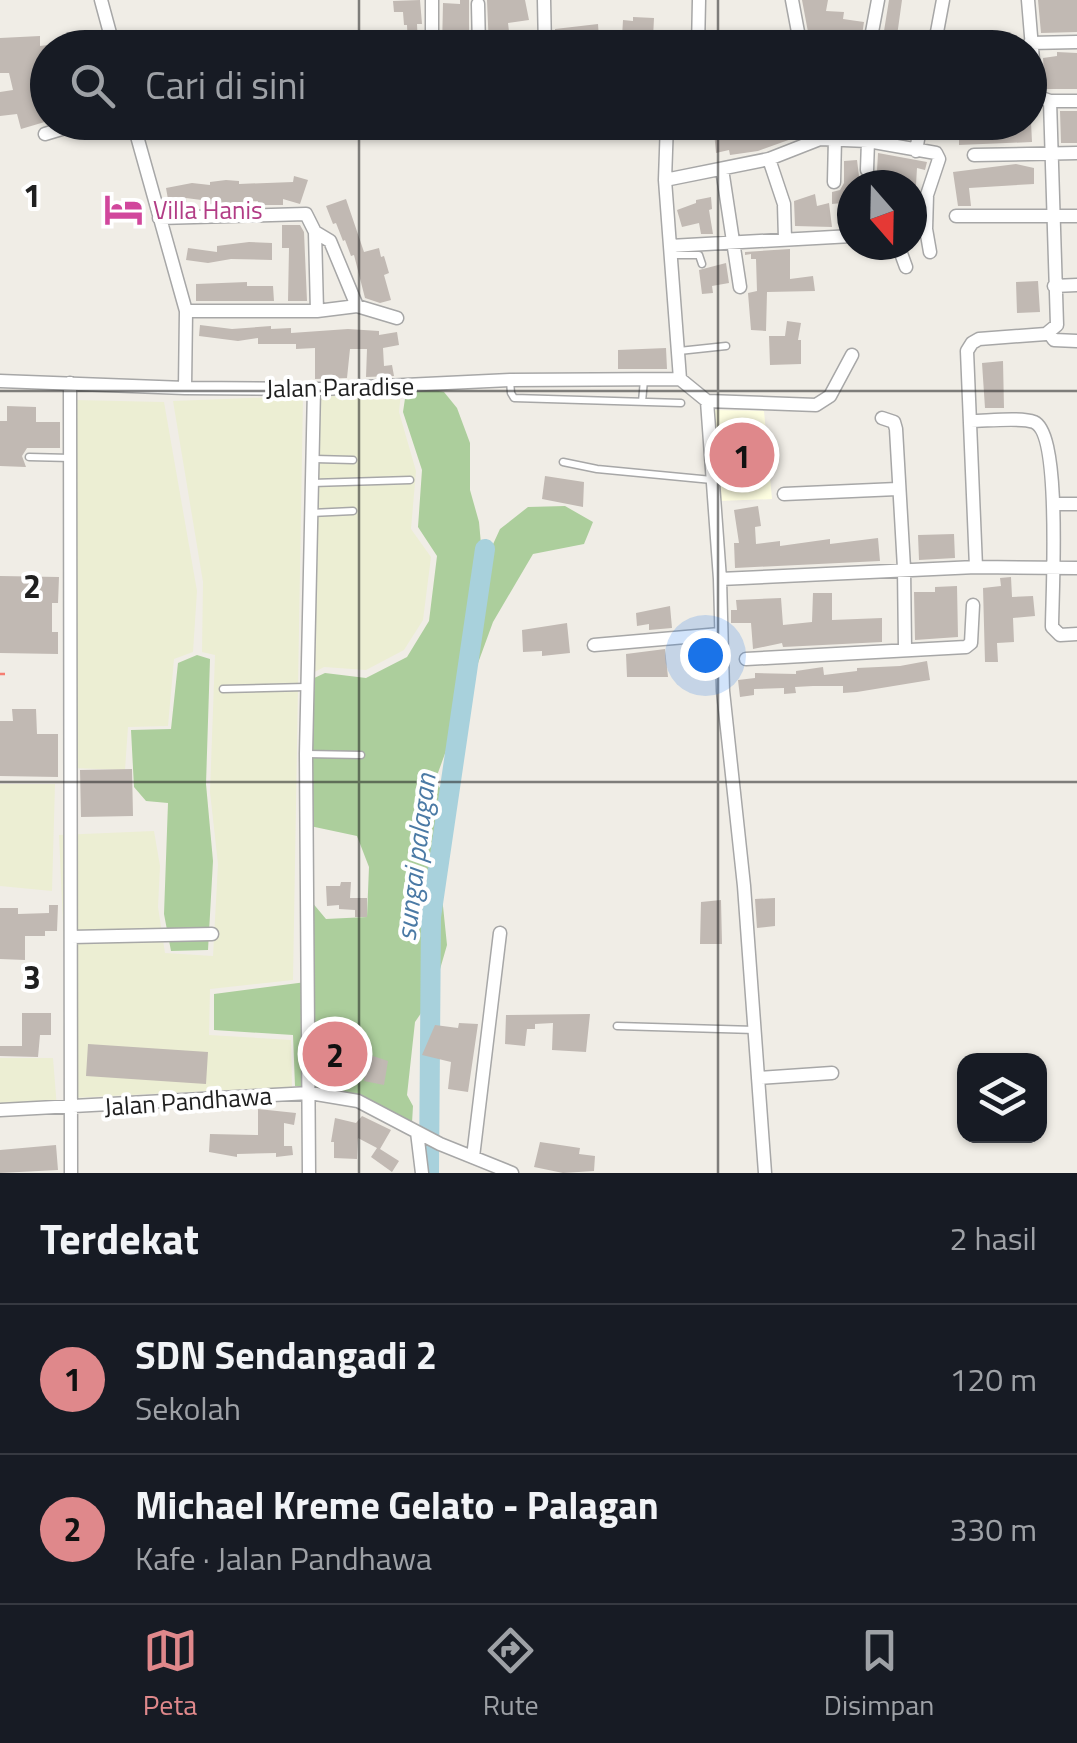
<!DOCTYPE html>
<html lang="id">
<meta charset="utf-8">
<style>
:root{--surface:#171b24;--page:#20242c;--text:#f1f3f6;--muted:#9ea1a6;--line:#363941;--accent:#df888b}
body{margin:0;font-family:"Titillium Web",sans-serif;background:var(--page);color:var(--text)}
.controls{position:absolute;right:30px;bottom:30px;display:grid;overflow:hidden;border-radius:20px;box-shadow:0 2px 8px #0004}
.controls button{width:90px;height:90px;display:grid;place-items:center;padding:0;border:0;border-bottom:2px solid var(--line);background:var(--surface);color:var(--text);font:50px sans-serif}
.compass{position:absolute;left:837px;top:170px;width:90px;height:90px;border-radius:50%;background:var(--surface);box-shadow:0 2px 8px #0004;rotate:160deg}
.you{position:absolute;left:705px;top:655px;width:35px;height:35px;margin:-25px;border:8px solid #fff;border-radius:50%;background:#1a73e8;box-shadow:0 0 0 15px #1a73e833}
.badge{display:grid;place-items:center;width:65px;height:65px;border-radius:50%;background:var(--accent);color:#111;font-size:32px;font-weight:700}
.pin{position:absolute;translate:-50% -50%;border:5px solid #fff;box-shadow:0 2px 10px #0006}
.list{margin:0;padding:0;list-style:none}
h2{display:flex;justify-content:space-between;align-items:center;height:130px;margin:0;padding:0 40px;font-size:42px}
h2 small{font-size:32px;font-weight:400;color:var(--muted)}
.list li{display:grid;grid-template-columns:65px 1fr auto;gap:30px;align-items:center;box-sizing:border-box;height:150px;padding:0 40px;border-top:2px solid var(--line)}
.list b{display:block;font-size:38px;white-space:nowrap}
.list p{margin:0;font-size:32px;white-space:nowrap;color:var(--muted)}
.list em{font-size:32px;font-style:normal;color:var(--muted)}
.icon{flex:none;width:55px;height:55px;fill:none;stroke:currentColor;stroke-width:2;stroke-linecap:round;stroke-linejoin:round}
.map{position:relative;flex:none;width:1077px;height:1173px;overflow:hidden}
.search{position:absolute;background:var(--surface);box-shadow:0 2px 8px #0004;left:30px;right:30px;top:30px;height:110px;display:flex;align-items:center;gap:25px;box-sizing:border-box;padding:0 35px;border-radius:55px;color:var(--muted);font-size:38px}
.sheet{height:430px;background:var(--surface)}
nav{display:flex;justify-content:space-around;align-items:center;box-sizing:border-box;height:140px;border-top:2px solid var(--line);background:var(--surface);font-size:28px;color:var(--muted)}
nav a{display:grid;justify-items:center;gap:5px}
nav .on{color:var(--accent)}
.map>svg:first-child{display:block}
.education{fill:#fefee1}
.farmland{fill:#eceed3}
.forest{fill:#acce9c}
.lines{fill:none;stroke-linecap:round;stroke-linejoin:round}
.river{stroke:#a8d1dc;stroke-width:20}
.building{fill:#c1b9b3}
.service-casing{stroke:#a7a7a7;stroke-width:9}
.minor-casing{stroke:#a7a7a7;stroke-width:15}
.path{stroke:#f67e72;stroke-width:2.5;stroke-dasharray:5 5;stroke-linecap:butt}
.service{stroke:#fff;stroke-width:6}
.minor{stroke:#fff;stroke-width:12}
.grid{fill:none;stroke:#202020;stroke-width:2.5;stroke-opacity:0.55}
.labels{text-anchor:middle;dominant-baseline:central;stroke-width:8;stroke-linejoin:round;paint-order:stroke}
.hotel-label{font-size:25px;fill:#b23c85;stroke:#fff;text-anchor:start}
.street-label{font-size:25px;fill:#202020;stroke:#fff}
.water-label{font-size:28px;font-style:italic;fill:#4b7aa5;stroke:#fff}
.grid-label{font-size:32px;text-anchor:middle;font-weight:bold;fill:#202020;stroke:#fff;stroke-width:8;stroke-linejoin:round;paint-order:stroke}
</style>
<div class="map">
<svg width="1077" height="1173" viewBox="0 0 1077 1173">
<rect width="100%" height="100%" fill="#f0ede6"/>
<!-- education -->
<path class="education" d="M713,410l51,1 8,88 -53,2z"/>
<!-- farmland -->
<path class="farmland" d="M401,392l-2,20 17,59 -5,58 20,28 -8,63 -19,30 -38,20 -42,-3 -15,8 1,-281z
M303,396l-10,584 -83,9 -1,46 82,5 1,47 -221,11 -12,-263 95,-4 6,35 -2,41 7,46 48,3 5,-92 -8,-72 5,-137 -13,-3 1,-70 -30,-181z
M75,400l89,2 33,189 -4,61 -19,7 -6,67 -40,1 -3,43 -53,-2z
M0,784h55l-3,107 -52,-5z
M0,1058h53l4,50 -57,2z"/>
<!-- forest -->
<path class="forest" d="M407,385l37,7 13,16 13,35v47l9,32 4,44 17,-37 28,-22 37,-1 28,16 -9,22 -51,10 -40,68 -58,159 14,19 -2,45 -24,11 17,21 7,68 -15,52 -17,25 -8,73 6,11 -1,17 -65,-31 -52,-6 -2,-51 -79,-5v-36l92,-12 5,-81 15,18 41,-2 2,-50 -12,-31 -47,-10v-146l15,-7 41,5 41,-21 22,-36 8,-65 -19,-29 4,-57 -19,-58z
M197,655l13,4 -4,125 7,77 -5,89 -37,1 -7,-37 4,-111 -22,-2 -12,-14 -3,-57 40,-1 7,-66z"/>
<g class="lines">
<!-- river -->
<path class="river" d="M429,1173l2,-256 54,-368"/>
</g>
<!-- building -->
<path class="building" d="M420,0l2,24h-5l1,21 -10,1 -1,-21h-3l-1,-13h-9l-1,-11z
M460,0h9v48h-27l1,-45 17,1z
M487,0h38l4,20 -21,3 3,25h-22z
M802,0h26l-2,11 18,1 -1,7 21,3 -2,13 -16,-3 2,16h-37z
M889,0h13l-6,43 -19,-3 7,-9z
M1038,0h39v32l-36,1z
M633,17l21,1 -1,20 -31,-1 1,-17 10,1z
M598,24l1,15 -44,5v-15z
M40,36v10l8,-1v76l-27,8 -4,-15 -17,2v-24l13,-2 -4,-17h-9v-35z
M1057,52l20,1v36h-32l-2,-31 14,-2z
M1060,111h17v32h-16z
M756,122h50l2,11 -50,18 -28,4 -1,-5 -13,3 -2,-21 43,-5z
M982,122h49l1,20 -73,3v-6l-19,-2 -1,-8 43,-2z
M878,153l49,9 -2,8 -8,-2 -1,17h-64v17l-20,2v-12l8,-2 4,-7v-22l13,-1 2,16 12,3 6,-8z
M1016,164l18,4v16l-65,4 2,18h-13l-5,-34z
M294,176l14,4 -8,24 -17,-5v6h-26l1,-4 -49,3v-3l-23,-3 1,4 -18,3 -3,-17 26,-5 18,2v-3l16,-2 13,1v3l54,-2z
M815,194l2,12 12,-3 3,24 -37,-1 -1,-25z
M711,197l1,12 -3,1 4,24h-12l-2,-11 -17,4 -5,-17 19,-7v-3z
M346,199l18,53 15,-4 2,9 3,-1 5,17 -5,2 7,25 -11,3 -15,-5 -11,-43 -3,1 -6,-16 -2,1 -7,-18 -3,1 -7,-18z
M282,225h18l4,7 3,69h-19l1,-53h-7z
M249,242l23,1v17l-41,-1 -23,4 -22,-3 2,-12 29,4v-6z
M790,249v30l23,-3 2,15 -48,1 -1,39 -15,-1 -3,-37 9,-2 -1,-32h-5v-5l-6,1v-3z
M726,263l3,20 -17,3 1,7 -11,1 -3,-24z
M1038,281l2,31 -23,1 -1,-31z
M247,282v4h26l1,15h-78v-17z
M787,321l14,2 -3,17h3v24l-31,1 -1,-29h16z
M200,325l32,4 39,-3v3l20,-1v5l57,-4 31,2v4l18,-3 2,13 -16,3 1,18 8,-1 2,11 -28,1 1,-28h-17l-3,29 -32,1v-31l-19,1v-5h-38v-6l-20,3 -39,-5z
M666,348l1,21h-49v-19z
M1003,361l1,47h-19l-3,-45z
M7,406l29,1v15h24v26h-33l-5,8 4,11 -26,-1v-45h7z
M545,476l39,6 -1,25 -41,-8z
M758,506l3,20 -6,1 1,17 24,-3v5l50,-7v5l48,-6 2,23 -145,7 -1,-25h5l-5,-33z
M954,534l1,24 -36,2 -1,-25z
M0,576l59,1 -1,26h-6v29h6v22l-58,-1z
M1011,577l1,20 21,-1 2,20 -22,2 1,24 -17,1 1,19h-13l-2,-74 18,-2 -1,-8z
M957,586l1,51 -43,3 -1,-48h21v-5z
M813,593h19v27l50,-2v24l-99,5 -1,-4 -29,6 -2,-26h-20v-13h6l-1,-10 45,-2 2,27 29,-3z
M670,606l2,22 -23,2v-6l-12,2 -1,-13z
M567,623l3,30 -28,3v-5l-19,1 -1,-22z
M665,649l3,28h-41l-1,-23z
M927,661l3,19 -73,12 -14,1v-7h-30l-18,1 1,6 -12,1v-6l-30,1v6l-14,2 -2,-17 17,-2v-5l41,1v-3l27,-4 1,8 33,-4v-3l43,-2z
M12,709h24l1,25h21v43l-58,-1v-55h13z
M132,769l1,47 -52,1 -1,-47z
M341,882h10l-1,16h17v19h-12v-7l-16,-1v-4l-12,1 -1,-20h14z
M775,898v28l-18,2 -2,-29z
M721,900l1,44h-22l1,-42z
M49,905h9l-1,26h-12v5h-20v24l-25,-1v-51h18v6l31,-1z
M22,1013h29v22h-11l-2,22 -38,-1v-10h22z
M590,1014l-4,38 -34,-2 1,-27 -18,1v5h-8l-2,17 -20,-2 1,-29z
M459,1023l19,1 -10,68 -20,-3 3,-27 -29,-7 13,-30 23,3z
M320,1024l33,3 -3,55 -32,-2z
M88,1044l120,8 -2,32 -120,-8z
M370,1055l18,6 -4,24 -20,-4z
M258,1109l38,4 -2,12 -10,-2v23h8l1,9 -17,2v-4l-39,1v3l-28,-5 1,-18 48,1z
M362,1116l29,14 -11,19 19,12 -7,11 -21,-15 6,-9 -19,-10 -1,21 -23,-1v-16h-3l4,-24 21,5z
M540,1142l40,6 -1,6 16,2 -1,15 -31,2 -29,-6z
M56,1145l2,25 -58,3v-23z"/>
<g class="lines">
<defs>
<path id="service" d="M671,255h28l3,9
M679,351l47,-5
M510,381l1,12 3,5 167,5
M642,402l2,-22
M29,457l42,1
M315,459l38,1
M563,462l34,7 115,11
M312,483l98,-3
M311,513l42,-2
M223,689l83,-2
M307,754l54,1
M617,1026l138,4"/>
<path id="minor" d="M101,0l13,48
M544,0l1,48
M792,0l9,48
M478,4l1,44
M872,32l6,-32
M432,48v-48
M698,48l1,-48
M934,48l9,-48
M1029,48l1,-5 47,-1
M1050,101h27
M133,122l53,189 -1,77
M667,122l-2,58 15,199
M818,122l2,17
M45,134l40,-12
M916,151l5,-29
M974,155l103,-2
M769,159l15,45 1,35
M722,169l18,118
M867,170l1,-29
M665,180l104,-21 51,-20 48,2 68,12 3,6 -12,36 -1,34 4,23
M834,182l1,-44
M956,216h121
M159,218l147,-4 9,18 2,79
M315,232l15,9 27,65
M898,245l8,22
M670,246l182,-10
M1054,286l23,-1
M186,311h131l40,-5 40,12
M1049,333l5,7 23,1
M680,379l27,22 13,178 3,112 21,195 21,287
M0,381l185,7 136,1 189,-9 170,-1
M70,383l1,790
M707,401l109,4 14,-9 22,-41
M882,418l12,4 2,7 8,139 1,81
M971,421c15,0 50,-4 63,1 28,12 18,173 18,205l8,8 17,-1
M784,494l113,-5
M1053,504h24
M976,567l101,1
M720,579l256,-12 -9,-216 5,-8 7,-4 67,-5 11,-9 -7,-224 -14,-5 -8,-96
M594,645l126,-11
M746,659l220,-12 5,-4 2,-38
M71,937l141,-3
M758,1078l74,-5
M0,1110l310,-17 48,8 82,43 72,29
M417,1132l5,41
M473,1157l27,-224
M309,1173l-3,-419 8,-365"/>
</defs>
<!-- service casing -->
<use href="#service" class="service-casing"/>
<!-- minor casing -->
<use href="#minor" class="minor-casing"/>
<!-- path -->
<path class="path" d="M0,674h8"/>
<!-- service -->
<use href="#service" class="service"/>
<!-- minor -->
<use href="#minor" class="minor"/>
</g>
<!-- grid -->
<path class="grid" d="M359,0v48M718,0v48M359,122v1051M718,122v1051M0,391h1077M0,782h1077"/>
<!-- icons -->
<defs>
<symbol id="hotel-bare" viewBox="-9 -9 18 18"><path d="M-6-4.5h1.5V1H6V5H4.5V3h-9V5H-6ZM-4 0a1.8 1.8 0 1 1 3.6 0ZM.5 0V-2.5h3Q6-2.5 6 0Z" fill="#d1479c" stroke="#fff" stroke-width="2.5" paint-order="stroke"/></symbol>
</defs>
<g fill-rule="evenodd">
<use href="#hotel-bare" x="96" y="182" width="55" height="55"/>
</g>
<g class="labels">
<!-- hotel labels -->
<g class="hotel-label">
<text x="153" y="210">Villa Hanis</text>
</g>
<!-- street labels -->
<g class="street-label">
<text transform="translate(340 387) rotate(-1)">Jalan Paradise</text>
<text transform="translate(188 1101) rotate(-4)">Jalan Pandhawa</text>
</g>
<!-- water labels -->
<g class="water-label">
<text transform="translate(415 857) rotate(-83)">sungai palagan</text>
</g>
</g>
<g class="grid-label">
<text x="32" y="207">1</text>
<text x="32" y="598">2</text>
<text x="32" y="989">3</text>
</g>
</svg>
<div class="controls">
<button><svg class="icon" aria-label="layers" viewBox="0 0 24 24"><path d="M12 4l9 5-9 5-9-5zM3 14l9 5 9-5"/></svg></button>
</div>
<svg class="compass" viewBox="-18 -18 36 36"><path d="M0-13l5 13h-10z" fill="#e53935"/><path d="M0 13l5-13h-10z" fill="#9ea1a6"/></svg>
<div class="you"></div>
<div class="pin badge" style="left:742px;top:455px">1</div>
<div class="pin badge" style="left:335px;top:1054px">2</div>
<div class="search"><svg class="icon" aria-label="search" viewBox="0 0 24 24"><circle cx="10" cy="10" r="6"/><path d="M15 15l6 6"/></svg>Cari di sini</div>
</div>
<section class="sheet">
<h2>Terdekat<small>2 hasil</small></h2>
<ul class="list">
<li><span class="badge">1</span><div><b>SDN Sendangadi 2</b><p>Sekolah</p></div><em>120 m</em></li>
<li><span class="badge">2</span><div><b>Michael Kreme Gelato - Palagan</b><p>Kafe · Jalan Pandhawa</p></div><em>330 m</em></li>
</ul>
</section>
<nav>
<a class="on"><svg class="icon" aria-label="map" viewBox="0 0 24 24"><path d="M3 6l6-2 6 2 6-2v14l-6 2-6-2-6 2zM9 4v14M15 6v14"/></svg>Peta</a>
<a><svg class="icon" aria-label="directions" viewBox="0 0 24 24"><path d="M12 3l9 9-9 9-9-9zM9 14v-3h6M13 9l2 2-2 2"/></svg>Rute</a>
<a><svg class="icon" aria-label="saved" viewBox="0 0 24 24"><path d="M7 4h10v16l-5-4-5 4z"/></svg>Disimpan</a>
</nav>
